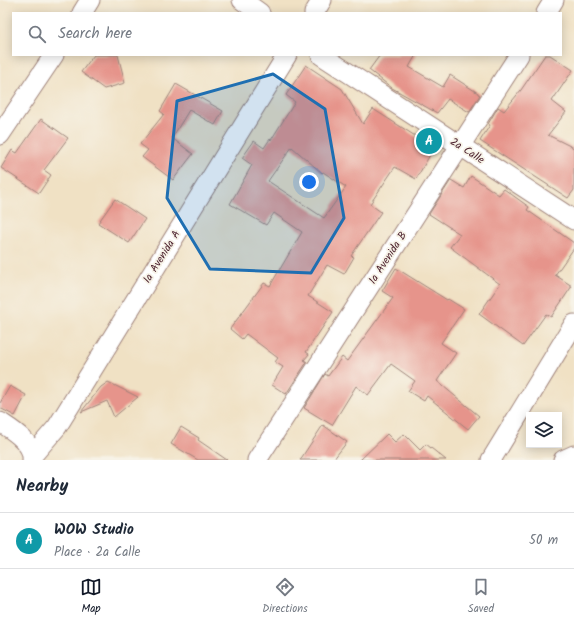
<!DOCTYPE html>
<meta charset="utf-8">
<style>
:root{--surface:#fff;--page:#f2f2f3;--text:#1f2937;--muted:#747a83;--line:#e0e1e3;--accent:#111827}
body{margin:0;font-family:Kalam,sans-serif;background:var(--page);color:var(--text)}
.controls{position:absolute;right:12px;bottom:12px;display:grid;overflow:hidden;border-radius:0px;box-shadow:0 2px 10px #0003}
.controls button{width:36px;height:36px;display:grid;place-items:center;padding:0;border:0;border-bottom:1px solid var(--line);background:var(--surface);color:var(--text);font:20px sans-serif}
.you{position:absolute;left:309px;top:182px;width:14px;height:14px;margin:-10px;border:3px solid #fff;border-radius:50%;background:#1a73e8;box-shadow:0 0 0 6px #1a73e833}
.badge{display:grid;place-items:center;width:26px;height:26px;border-radius:50%;background:var(--accent);color:#fff;font-size:13px;font-weight:700}
.pin{position:absolute;translate:-50% -50%;border:2px solid #fff;box-shadow:0 1px 4px #0006}
.list{margin:0;padding:0;list-style:none}
h2{display:flex;justify-content:space-between;align-items:center;height:52px;margin:0;padding:0 16px;font-size:17px}
h2 small{font-size:13px;font-weight:400;color:var(--muted)}
.list li{display:grid;grid-template-columns:26px 1fr auto;gap:12px;align-items:center;box-sizing:border-box;height:56px;padding:0 16px;border-top:1px solid var(--line)}
.list b{display:block;font-size:15px;white-space:nowrap}
.list p{margin:0;font-size:13px;white-space:nowrap;color:var(--muted)}
.list em{font-size:13px;font-style:normal;color:var(--muted)}
.icon{flex:none;width:22px;height:22px;fill:none;stroke:currentColor;stroke-width:2;stroke-linecap:round;stroke-linejoin:round}
.map{position:relative;flex:none;width:574px;height:460px;overflow:hidden}
.search{position:absolute;background:var(--surface);box-shadow:0 2px 10px #0003;left:12px;right:12px;top:12px;height:44px;display:flex;align-items:center;gap:10px;box-sizing:border-box;padding:0 14px;border-radius:0px;color:var(--muted);font-size:15px}
.sheet{height:108px;background:var(--surface)}
nav{display:flex;justify-content:space-around;align-items:center;box-sizing:border-box;height:56px;border-top:1px solid var(--line);background:var(--surface);font-size:11px;color:var(--muted)}
nav a{display:grid;justify-items:center;gap:2px}
nav .on{color:var(--accent)}
.map>svg:first-child{display:block}
.building{fill:#e6948b;fill-rule:evenodd}
.lines{fill:none;stroke-linecap:round;stroke-linejoin:round}
.street-casing{stroke:#9d8078;stroke-width:21}
.street{stroke:#fff;stroke-width:19}
.marked{fill:#1f6fb2;fill-opacity:0.2;stroke:#1f6fb2;stroke-width:3;stroke-linejoin:round}
.labels{text-anchor:middle;dominant-baseline:central;stroke-width:3.5;stroke-linejoin:round;paint-order:stroke}
.street-label{font-size:11px;fill:#4a1f2b;stroke:#f7f3e8}
</style>
<div class="map">
<svg width="574" height="460" viewBox="0 0 574 460">
<rect width="100%" height="100%" fill="#f7f3e8"/>
<filter id="ink" filterUnits="userSpaceOnUse"><feTurbulence type="fractalNoise" baseFrequency=".025" numOctaves="2"/><feDisplacementMap in="SourceGraphic" scale="8" xChannelSelector="R" yChannelSelector="G"/><feConvolveMatrix kernelMatrix="1 2 1 2 8 2 1 2 1" color-interpolation-filters="sRGB"/></filter>
<filter id="wash" filterUnits="userSpaceOnUse"><feTurbulence type="fractalNoise" baseFrequency=".012" numOctaves="4" result="noise"/><feDisplacementMap in="SourceGraphic" scale="16" xChannelSelector="R" yChannelSelector="G"/><feGaussianBlur stdDeviation="0.9" result="paint"/><feColorMatrix in="noise" values="0 0 0 0 0 0 0 0 0 0 0 0 0 0 0 0 0 1.4 0 .05"/><feComposite in="paint" operator="in"/></filter>
<g filter="url(#wash)">
<rect width="100%" height="100%" fill="#f0e1c4"/>
<g id="blocks">
<!-- building -->
<path class="building" d="M94,55h24l7,28 -21,6 -23,-17z
M380,55h36l-7,12 34,20 7,-12 28,18v1l2,1 -11,17 -21,-13 -11,14 -45,-25 -23,-18z
M545,55h5l23,15 -21,31 14,11 -18,23 26,13v42l-6,8 -88,-57 10,-16 -2,-1 10,-17 6,4 17,-21z
M306,65l36,24 21,35 10,-15 61,39 -18,31 -21,-12 -25,37 11,8 -30,44 3,1 -10,17 -17,-9 -19,31 25,16 -27,40 3,2 -5,6 3,2 -21,32 -14,-9 11,-18 -8,-5 3,-4 -32,-24 -4,5 -12,-10 34,-46 6,3 32,-54 -28,-19 -8,12 -36,-21 22,-39 -10,-7 12,-17 10,7 6,-9 1,1 24,-38 -9,-7zM292,147l30,26 1,-1 23,15 -22,31 -56,-37z
M176,84l47,27 -8,14 -26,-15 -17,28 21,16 -20,26 -31,-23 6,-7 -8,-6 24,-30 -4,-3z
M41,119l27,19 -24,32 7,5 -12,18 -38,-25 11,-18 5,3z
M471,176l28,19 5,-6 25,18 -2,3 47,33v5l-19,27 17,11 -21,31 -5,-3 -23,32 -44,-32 21,-30 -50,-37 10,-13 -31,-20 22,-34 13,8z
M115,199l30,20 -16,24 -31,-20z
M396,268l51,32 1,-1 16,10 -23,34 15,10 -19,28 42,35 -11,13 -41,-33 -3,5 -16,-10 7,-10 -24,-17 -23,31 -12,-9 -24,39 -28,-17 21,-34 3,2 14,-19 5,4 46,-63 -11,-7z
M108,382l30,15 -24,20 -7,-16 -26,11 20,-25z
M10,386l16,9 -11,21 -15,-8v-5z
M323,425l24,17 -14,18h-33z
M181,427l18,11 -1,2 29,20h-29l-27,-16z
M387,434l8,8 9,-8 16,16 6,-6 20,16h-86z"/>
</g>
</g>
<g filter="url(#ink)">
<use href="#blocks" fill-opacity="0" stroke="#9d8078" stroke-width="1"/>
<g class="lines">
<defs>
<path id="street" d="M242,0l18,13
M82,13l8,-13
M314,13l8,-13
M546,13l8,-13
M321,55l253,165
M0,135l54,-80
M0,422c12,8 34,21 32,38
M32,456l25,-29 230,-372
M257,460l262,-405
M491,460l83,-136
M563,460l11,-5"/>
</defs>
<!-- street casing -->
<use href="#street" class="street-casing"/>
<!-- street -->
<use href="#street" class="street"/>
</g>
</g>
<!-- marked area -->
<path class="marked" d="M273,74l52,35 19,109 -33,55 -101,-4 -43,-71 10,-97z"/>
<g class="labels">
<!-- street labels -->
<g class="street-label">
<text transform="translate(467 151) rotate(33)">2a Calle</text>
<text transform="translate(162 257) rotate(-58)">1a Avenida A</text>
<text transform="translate(388 258) rotate(-57)">1a Avenida B</text>
</g>
</g>
</svg>
<div class="controls">
<button><svg class="icon" aria-label="layers" viewBox="0 0 24 24"><path d="M12 4l9 5-9 5-9-5zM3 14l9 5 9-5"/></svg></button>
</div>
<div class="you"></div>
<div class="pin badge" style="left:429px;top:141px;background:#0f9aa8">A</div>
<div class="search"><svg class="icon" aria-label="search" viewBox="0 0 24 24"><circle cx="10" cy="10" r="6"/><path d="M15 15l6 6"/></svg>Search here</div>
</div>
<section class="sheet">
<h2>Nearby<small></small></h2>
<ul class="list">
<li><span class="badge" style="background:#0f9aa8">A</span><div><b>WOW Studio</b><p>Place · 2a Calle</p></div><em>50 m</em></li>
</ul>
</section>
<nav>
<a class="on"><svg class="icon" aria-label="map" viewBox="0 0 24 24"><path d="M3 6l6-2 6 2 6-2v14l-6 2-6-2-6 2zM9 4v14M15 6v14"/></svg>Map</a>
<a><svg class="icon" aria-label="directions" viewBox="0 0 24 24"><path d="M12 3l9 9-9 9-9-9zM9 14v-3h6M13 9l2 2-2 2"/></svg>Directions</a>
<a><svg class="icon" aria-label="saved" viewBox="0 0 24 24"><path d="M7 4h10v16l-5-4-5 4z"/></svg>Saved</a>
</nav>
